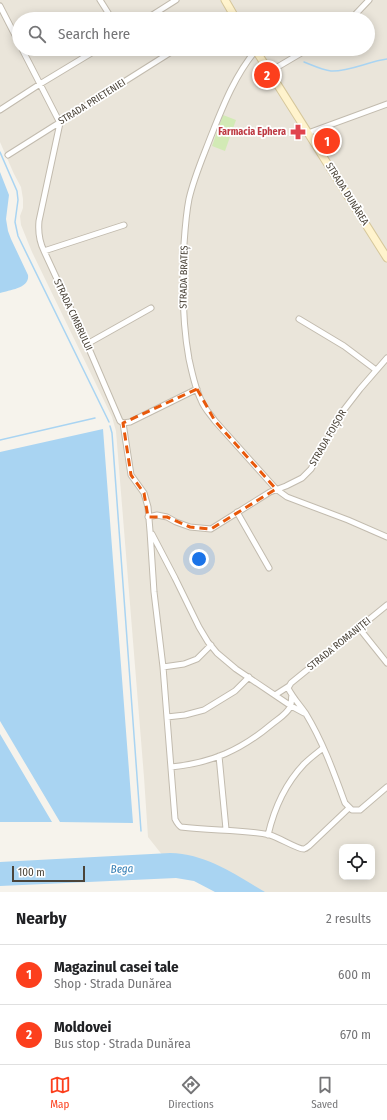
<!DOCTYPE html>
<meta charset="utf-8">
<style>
:root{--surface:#fff;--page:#f2f2f2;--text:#202124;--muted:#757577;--line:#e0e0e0;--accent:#fc3f1d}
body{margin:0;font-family:"Fira Sans Condensed",sans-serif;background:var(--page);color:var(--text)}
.controls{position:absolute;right:12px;bottom:12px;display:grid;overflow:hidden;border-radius:8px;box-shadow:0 2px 10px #0003}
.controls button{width:36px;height:36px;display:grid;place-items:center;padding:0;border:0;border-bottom:1px solid var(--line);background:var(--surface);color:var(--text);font:20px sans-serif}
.scale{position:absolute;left:12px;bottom:10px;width:73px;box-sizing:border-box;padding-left:4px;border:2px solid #4b4439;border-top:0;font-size:11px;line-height:14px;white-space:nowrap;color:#4b4439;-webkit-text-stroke:3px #fff;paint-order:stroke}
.you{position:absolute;left:199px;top:559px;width:14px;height:14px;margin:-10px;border:3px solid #fff;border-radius:50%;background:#1a73e8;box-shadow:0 0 0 6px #1a73e833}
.badge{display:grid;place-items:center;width:26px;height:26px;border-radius:50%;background:var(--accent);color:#fff;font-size:13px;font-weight:700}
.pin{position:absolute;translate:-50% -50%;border:2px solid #fff;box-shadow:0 1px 4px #0006}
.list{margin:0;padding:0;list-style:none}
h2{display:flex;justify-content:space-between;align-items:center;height:52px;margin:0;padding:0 16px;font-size:17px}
h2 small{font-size:13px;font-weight:400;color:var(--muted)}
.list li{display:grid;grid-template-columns:26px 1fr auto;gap:12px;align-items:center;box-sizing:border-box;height:60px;padding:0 16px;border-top:1px solid var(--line)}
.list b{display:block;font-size:15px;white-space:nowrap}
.list p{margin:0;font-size:13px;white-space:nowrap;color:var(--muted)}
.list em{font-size:13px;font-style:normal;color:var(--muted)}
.icon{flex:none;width:22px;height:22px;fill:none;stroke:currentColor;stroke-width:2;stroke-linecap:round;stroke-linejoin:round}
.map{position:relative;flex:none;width:387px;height:892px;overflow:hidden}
.search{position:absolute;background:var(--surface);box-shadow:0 2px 10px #0003;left:12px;right:12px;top:12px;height:44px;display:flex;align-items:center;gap:10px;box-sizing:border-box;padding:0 14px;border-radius:22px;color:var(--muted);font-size:15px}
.sheet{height:172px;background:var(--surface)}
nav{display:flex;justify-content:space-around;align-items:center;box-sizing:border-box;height:56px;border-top:1px solid var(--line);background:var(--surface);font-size:11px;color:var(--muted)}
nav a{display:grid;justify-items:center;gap:2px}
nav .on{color:var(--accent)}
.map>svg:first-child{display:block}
.residential{fill:#eae5da;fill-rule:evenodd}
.pitch{fill:#d2eab5}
.water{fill:#a9d4f2}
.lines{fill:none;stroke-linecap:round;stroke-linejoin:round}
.stream{stroke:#a9d4f2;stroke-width:1.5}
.street-casing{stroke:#c2bbae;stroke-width:7}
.secondary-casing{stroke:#d6c79b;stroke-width:9}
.street{stroke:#fff;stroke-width:5}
.secondary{stroke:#fff3cd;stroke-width:7}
.marked{fill:none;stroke:#e8590c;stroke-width:3;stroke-dasharray:8 5;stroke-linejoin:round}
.labels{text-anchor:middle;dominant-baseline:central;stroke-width:3.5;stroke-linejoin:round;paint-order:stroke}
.street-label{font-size:10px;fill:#4b4439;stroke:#fff}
.health-label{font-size:10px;font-weight:bold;fill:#be3a42;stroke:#fff;text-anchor:end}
.water-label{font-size:11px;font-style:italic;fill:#2e7ab2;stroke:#fff}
</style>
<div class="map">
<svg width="387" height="892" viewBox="0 0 387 892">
<rect width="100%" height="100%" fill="#f6f3ec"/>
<!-- residential -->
<path class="residential" d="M0,0h387v892h-147l-69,-26 -23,-29 -4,-60 -28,-346 -4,-14 -80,-165 -11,-27 -1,-9 3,-8v-9l-2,-12 -7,-13 -14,-32zM19,19h349v30h-349zM342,847h30v30h-30z"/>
<!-- pitch -->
<path class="pitch" d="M223,115l13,5 -11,31 -13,-5z"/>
<!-- water -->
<path class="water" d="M0,172l9,23 -3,24 2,12 3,8 17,36c2,13 -18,15 -28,18z
M103,429l30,394 -73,-1 -60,-101v-269z
M0,734l52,88h-52z
M170,853c37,1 64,21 95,39h-50l-21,-11 -18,-3 -176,8v-24z"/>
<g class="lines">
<!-- stream -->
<path class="stream" d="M304,62c8,3 18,8 27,9 17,1 39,-10 56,-12
M0,152l17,39 1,9 -3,22 3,14 91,186
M110,426l2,7 29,398
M0,440l95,-22"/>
<defs>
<path id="street" d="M100,0l12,19
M0,6l19,37
M146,19l30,-19
M223,19l9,-6
M351,19l18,-19
M22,49l38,74 -21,98c-1,11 0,20 5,30l43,93 33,77 3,2 7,-1 67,-33
M256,50c-21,25 -33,56 -45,86 -8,21 -17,41 -22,63 -3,15 -4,30 -5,45 -2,39 -2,77 5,115 3,14 6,29 12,41 3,8 9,14 14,21l61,68 11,8 61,23 39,17
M269,72l39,-23
M0,110l40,-26 58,-35
M308,133l79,-29
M8,155l168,-106
M44,251l80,-26
M299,319l45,27 32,24
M87,344l64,-36
M123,423l8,52 13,18 4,14 2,24 4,61 9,75 12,152c2,4 3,6 6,8 30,4 60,2 89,8 8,2 29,15 34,14 3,-1 3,-2 5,-3l40,-38
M237,512l32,56
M148,517l9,-2 10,2 9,5 14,5 21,2 59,-37 16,-6 16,-8 9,-9 32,-58 17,-22 27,-31
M152,534l23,44 24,49 9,15 9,11 19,16 55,37 13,7
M387,605l-96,78 -3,5c5,10 12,17 18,26 17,28 28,59 39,89l7,7h8l27,-23
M359,628l28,35
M163,667l21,-3 13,-5 14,-14
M275,695l14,-9
M167,717l18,-2 19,-5 31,-19 14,-14
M219,756l7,73
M171,767c41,-4 70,-17 101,-43 6,-5 15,-10 18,-17 2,-3 1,-8 2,-12
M268,835c6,-26 17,-51 36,-71 6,-6 13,-11 19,-16"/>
<path id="secondary" d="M225,0l11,19
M255,49l132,209"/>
</defs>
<!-- street casing -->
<use href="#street" class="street-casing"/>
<!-- secondary casing -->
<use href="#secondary" class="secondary-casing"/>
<!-- street -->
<use href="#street" class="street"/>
<!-- secondary -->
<use href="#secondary" class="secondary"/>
</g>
<!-- marked area -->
<path class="marked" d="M197,389l18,32 61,68 -65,40 -21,-2 -23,-10h-19l-4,-24 -13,-18 -8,-52z"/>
<!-- icons -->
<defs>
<symbol id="pharmacy-bare" viewBox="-9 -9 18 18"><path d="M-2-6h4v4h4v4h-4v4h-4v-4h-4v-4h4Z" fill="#e0444e" stroke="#fff" stroke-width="2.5" paint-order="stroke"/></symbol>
</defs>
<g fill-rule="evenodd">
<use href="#pharmacy-bare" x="287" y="121" width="22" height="22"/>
</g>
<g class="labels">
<!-- street labels -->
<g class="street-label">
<text transform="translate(92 102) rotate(-32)">STRADA PRIETENIEI</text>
<text transform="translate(347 194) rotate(58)">STRADA DUNĂREA</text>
<text transform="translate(184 277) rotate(-89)">STRADA BRATEȘ</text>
<text transform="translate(73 315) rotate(65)">STRADA CIMBRULUI</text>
<text transform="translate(328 438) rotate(-60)">STRADA FOIȘOR</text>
<text transform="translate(339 644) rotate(-39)">STRADA ROMANIȚEI</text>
</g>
<!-- health labels -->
<g class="health-label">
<text x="286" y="132">Farmacia Ephera</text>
</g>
<!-- water labels -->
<g class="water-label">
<text transform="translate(122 869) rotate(-3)">Bega</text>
</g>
</g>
</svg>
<div class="controls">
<button><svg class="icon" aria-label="locate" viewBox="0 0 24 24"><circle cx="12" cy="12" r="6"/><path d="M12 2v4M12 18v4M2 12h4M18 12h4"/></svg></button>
</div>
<div class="scale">100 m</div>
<div class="you"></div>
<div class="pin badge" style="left:327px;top:141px">1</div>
<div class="pin badge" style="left:267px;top:75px">2</div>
<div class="search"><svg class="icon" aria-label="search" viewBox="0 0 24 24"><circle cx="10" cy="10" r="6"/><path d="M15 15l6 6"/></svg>Search here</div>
</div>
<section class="sheet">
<h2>Nearby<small>2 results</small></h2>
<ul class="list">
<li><span class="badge">1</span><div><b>Magazinul casei tale</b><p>Shop · Strada Dunărea</p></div><em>600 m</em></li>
<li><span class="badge">2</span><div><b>Moldovei</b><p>Bus stop · Strada Dunărea</p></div><em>670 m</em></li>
</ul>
</section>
<nav>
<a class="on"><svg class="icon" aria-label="map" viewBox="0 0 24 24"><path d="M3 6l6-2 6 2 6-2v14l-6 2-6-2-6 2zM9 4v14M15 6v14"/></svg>Map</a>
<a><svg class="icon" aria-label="directions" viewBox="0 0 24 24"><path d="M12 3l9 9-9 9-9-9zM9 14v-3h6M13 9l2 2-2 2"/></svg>Directions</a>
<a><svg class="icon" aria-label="saved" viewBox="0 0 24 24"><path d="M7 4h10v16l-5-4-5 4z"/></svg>Saved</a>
</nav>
